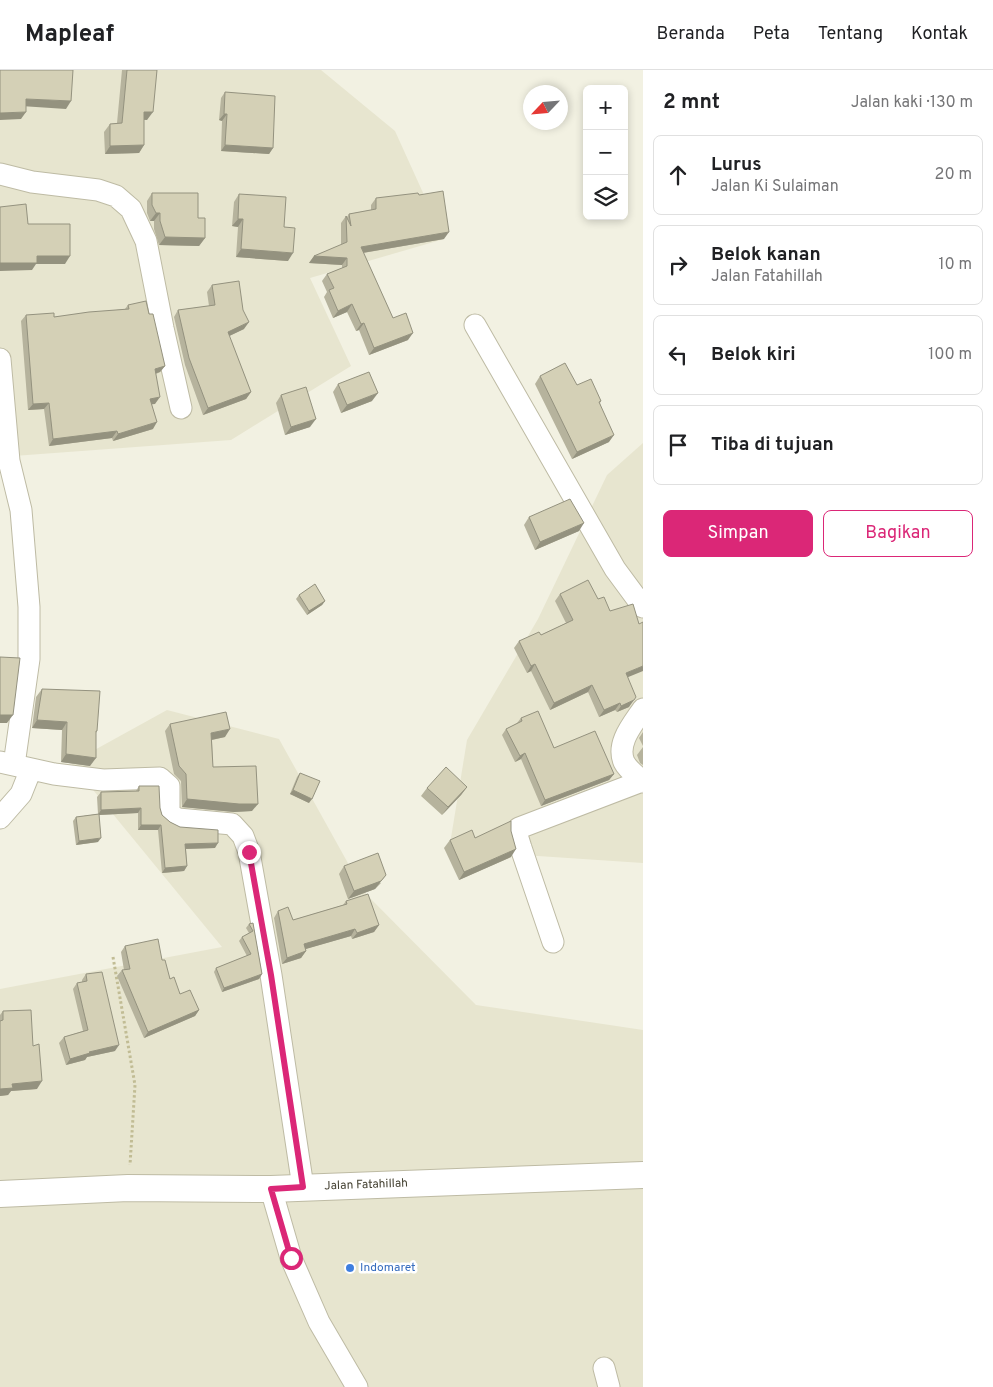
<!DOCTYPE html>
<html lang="id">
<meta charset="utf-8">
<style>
:root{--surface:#fff;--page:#f6f6f6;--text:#202124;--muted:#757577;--line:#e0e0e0;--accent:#db2777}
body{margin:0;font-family:Overpass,sans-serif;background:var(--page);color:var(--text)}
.controls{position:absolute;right:15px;top:15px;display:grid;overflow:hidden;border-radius:8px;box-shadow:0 2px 8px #0003}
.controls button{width:45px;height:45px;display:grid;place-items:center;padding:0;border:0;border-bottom:1px solid var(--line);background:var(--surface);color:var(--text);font:25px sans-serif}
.compass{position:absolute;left:523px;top:15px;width:45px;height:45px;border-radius:50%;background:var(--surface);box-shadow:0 2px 8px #0003;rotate:244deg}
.stop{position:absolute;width:15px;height:15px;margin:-11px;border:4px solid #db2777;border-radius:50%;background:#fff}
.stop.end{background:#db2777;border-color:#fff;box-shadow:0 1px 5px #0008}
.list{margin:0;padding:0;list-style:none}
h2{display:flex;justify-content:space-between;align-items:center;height:65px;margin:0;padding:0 20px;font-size:21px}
h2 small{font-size:16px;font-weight:400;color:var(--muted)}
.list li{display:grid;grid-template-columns:32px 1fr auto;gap:15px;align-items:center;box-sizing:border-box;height:80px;margin:0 10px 10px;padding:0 10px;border:1px solid var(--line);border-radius:8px}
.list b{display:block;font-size:19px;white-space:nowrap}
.list p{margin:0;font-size:16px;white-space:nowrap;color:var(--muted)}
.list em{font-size:16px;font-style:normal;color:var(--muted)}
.actions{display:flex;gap:10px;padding:15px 20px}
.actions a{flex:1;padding:11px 0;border:1px solid var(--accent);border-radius:8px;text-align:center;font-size:18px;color:var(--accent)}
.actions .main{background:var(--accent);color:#fff}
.icon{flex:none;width:28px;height:28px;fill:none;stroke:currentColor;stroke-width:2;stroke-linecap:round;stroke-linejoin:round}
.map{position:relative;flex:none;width:643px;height:1317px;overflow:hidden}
header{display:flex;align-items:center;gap:30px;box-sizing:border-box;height:70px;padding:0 25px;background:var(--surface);border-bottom:1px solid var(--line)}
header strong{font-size:24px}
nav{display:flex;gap:28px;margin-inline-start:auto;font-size:18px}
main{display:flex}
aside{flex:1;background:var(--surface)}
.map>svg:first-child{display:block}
.residential{fill:#e7e5cf}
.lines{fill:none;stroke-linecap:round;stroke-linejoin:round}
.minor-casing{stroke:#bebba4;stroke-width:23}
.tertiary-casing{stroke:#bebba4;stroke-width:28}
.path{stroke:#c1bc94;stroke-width:3;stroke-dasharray:2.5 2.5;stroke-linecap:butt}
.minor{stroke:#fff;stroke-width:21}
.tertiary{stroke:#fff;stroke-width:26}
.wall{fill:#b6b39d}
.shaded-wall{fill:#94927f}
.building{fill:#d4d0b6;stroke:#94927f}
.route{stroke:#db2777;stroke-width:6}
.shop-dot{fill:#3f7fe0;stroke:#fff;stroke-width:2}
.labels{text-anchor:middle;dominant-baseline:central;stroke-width:5;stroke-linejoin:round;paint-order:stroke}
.street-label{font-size:12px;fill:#444132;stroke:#fff}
.shop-label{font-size:12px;fill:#366cbe;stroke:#fff;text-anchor:start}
</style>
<header>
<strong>Mapleaf</strong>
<nav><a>Beranda</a><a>Peta</a><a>Tentang</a><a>Kontak</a></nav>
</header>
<main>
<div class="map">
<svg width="643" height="1317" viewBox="0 0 643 1317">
<rect width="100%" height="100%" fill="#f2f1e2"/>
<!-- residential -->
<path class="residential" d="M0,0h321l74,61 49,108 -134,39 41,88 -120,74 -231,17z
M643,373v420l-194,-13 18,-110 71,-121 69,-144z
M167,640l112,29 85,153 112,113 167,25v357h-643v-398l222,-42 -151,-184z"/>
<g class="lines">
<defs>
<path id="minor" d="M0,104l32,8 66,8 18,6 15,13 15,32 17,87 18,80
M475,255l140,244 28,38
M0,289l9,102 12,49 8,97v52l-15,106
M643,639c-10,15 -27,34 -19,53 4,8 13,14 19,20
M0,692l54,12 49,6 57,-2 9,8v26l3,4 6,3 54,5 11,12 6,16 22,123 32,212
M0,748l21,-24 10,-25
M553,872l-32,-94 -4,-13 2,-7 123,-47
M271,1119l20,69 28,64 38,65
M604,1298l5,19"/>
<path id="tertiary" d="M0,1124l128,-6 143,1 372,-14"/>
</defs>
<!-- minor casing -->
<use href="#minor" class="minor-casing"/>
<!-- tertiary casing -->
<use href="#tertiary" class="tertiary-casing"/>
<!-- path -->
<path class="path" d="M113,887l22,128 -5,80"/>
<!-- minor -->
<use href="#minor" class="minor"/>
<!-- tertiary -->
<use href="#tertiary" class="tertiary"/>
</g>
<!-- wall -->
<path class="wall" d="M122,0h35l-10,50h-3v25l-5,8 -34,1 -1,-22 6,-8 7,-1z
M225,22l48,56 -4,6 -48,-3 1,-30 -3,-1 2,-22z
M152,123l46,25 7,20 -6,8 -40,-1 -5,-16v-8h-4l-3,-8v-12z
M239,124l49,67 -52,-4 2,-30 -6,-1 2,-24z
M419,125l25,44 -81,14 30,65 15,22 -39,15 -10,-25 -3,1 -9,-19 -14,6 -9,-21 3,-5 -5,-11 5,-7 15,-6v-3l-33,-2 5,-7 27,-11v-22l5,-7 1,1 2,-3 22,-4v-5l5,-7z
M212,215l32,44 -15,7 22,56 -5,7 -43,16 -18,-50 -11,-48 4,-7 31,-4 -2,-14z
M128,235l21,9 16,52 -5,6 -4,2 -1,30h-3l1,25 -40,12 -1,-3 -63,8 -5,-37 -16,1 -7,-89 5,-6 28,2 71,-8z
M540,306l37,9 24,16 -1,2 9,39 -37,17 -37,-75z
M338,314l34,17 -31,12 -8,-21z
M281,325l29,32 -25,8 -9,-32z
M529,447l50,14 -44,19 -11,-25z
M560,524l68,83 1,30 -12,5 -2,-2 -16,7 -11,-25 -38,18 -19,-39 -4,2 -13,-25 5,-7 22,-6 25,-12 -11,-22z
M299,525l26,6 -3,4 -15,10 -11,-16z
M42,619l55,42 -1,2 -6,33 -29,-4 1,-32 -30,-2 4,-31z
M521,648l33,30 60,26 -5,6 -68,26 -20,-47 -6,3 -13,-27 4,-6 11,-6z
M170,654l55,13 -13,3 1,27 39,44 -18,1 -52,-5 -1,-26 -7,-7 -9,-43z
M643,662v14l-4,-8z
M643,677v18l-3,-2 -3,-8z
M300,703l9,30 -19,-9 7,-17z
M139,716l21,22 2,7 8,7 45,26 -29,1 1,17 -3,5 -22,2 -4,-43h-20v-17l-39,2 -1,27 -22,3 -3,-24 3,-4 22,-3 -1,-17 4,-5 35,-1z
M467,717l-6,8 -19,20 -21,-19 6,-8z
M511,761v26l-52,23 -15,-32 6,-8 25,-2z
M344,796l37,17 -6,6 -27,10 -9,-25z
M346,831l33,24 -5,7 -22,7 -1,-3 -46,13 1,2 -5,7 -19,6 -8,-46 4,-7 15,9 50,-15z
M253,853l9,51 -3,5 -37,13 -8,-20 2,-4 31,-12 -8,-15 3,-4 7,-4 -3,-5 3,-4z
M125,876l37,14 8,19 10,15 19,16 -4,6 -51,22 -27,-62 5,-6h2l-3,-18z
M86,904l29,77 -28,6 -2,3 -19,5 -7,-22 5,-6 19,-6 -10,-42 4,-6 5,-1v-2z
M3,941l30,35 4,43 -26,2 -3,4 -8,1v-81z"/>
<!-- shaded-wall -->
<path class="shaded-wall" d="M26,29l45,2 -5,8 -45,-3z
M26,42l-5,7 -21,1v-7z
M144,42h9l-6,8 -9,-1z
M224,44h3l-5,7 -3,-1z
M144,75l-5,8 -34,1 5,-8z
M225,75l48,3 -4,6 -48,-3z
M156,143h4l-6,8h-4z
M238,149h5l-5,8 -6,-1z
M449,162l-5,7 -88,15 5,-7z
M165,167l40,1 -6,8 -40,-1z
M241,179l52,4 -5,8 -52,-4z
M37,186h33l-5,8h-29l-4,6 -32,1v-8z
M314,186l33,2 -5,7 -33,-2z
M352,234l-5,8 -14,6 5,-7z
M249,252l-5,7 -21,10 5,-7z
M364,253l-5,7 -3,1 5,-7z
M413,263l-5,7 -39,15 5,-7z
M165,296l-5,6 -10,3 5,-6z
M251,322l-5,7 -43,16 5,-7z
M378,323l-6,8 -31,12 6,-8z
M160,327l-5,7 -10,1 5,-6z
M49,333l-5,6 -16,1 5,-6z
M316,349l-6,8 -25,8 6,-8z
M157,352l-4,7 -40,12 5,-7z
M117,361l-5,7 -63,8 4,-7z
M614,365l-5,7 -37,17 5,-7z
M584,453l-5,8 -44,19 5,-8z
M325,531l-3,4 -15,10 2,-4z
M535,594l-4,7 -4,2 4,-7z
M643,596v5l-22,9 5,-7z
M592,615l-4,7 -38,18 4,-7z
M634,630l-5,7 -12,5 4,-6z
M620,633l-5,7 -16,7 5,-7z
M0,645h13l-6,8h-7z
M37,650l30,2 -5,8 -30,-2z
M230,659l-5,8 -19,4 5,-8z
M525,683l-4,6 -6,3 5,-6z
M66,684l30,4 -6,8 -29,-4z
M614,704l-5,6 -68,26 4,-6z
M467,717l-6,8 -19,20 6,-8z
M293,720l19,9 -3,4 -19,-9z
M187,729l71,5 -6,7 -18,1 -52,-5z
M141,738l-3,5 -40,2 3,-5z
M141,755h20l-3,5h-20z
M101,768l-3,4 -22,3 3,-4z
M218,773l-3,5 -33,1 3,-5z
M516,779l-5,8 -52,23 5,-8z
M187,796l-3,5 -22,2 3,-5z
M386,805l-11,14 -27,10 6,-8z
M379,855l-5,7 -22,7 5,-6z
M355,859l-4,7 -52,15 5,-7z
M306,881l-5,7 -19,6 5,-6z
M262,904l-3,5 -37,13 2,-4z
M199,940l-4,6 -51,22 4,-6z
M119,975l-4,6 -28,6 -2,3 -19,5 4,-6 19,-7z
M42,1011l-5,8 -26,2 -3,4 -8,1v-7l12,-5z"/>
<!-- building -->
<path class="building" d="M0,0h73l-2,31 -45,-2v13l-26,1z
M127,0h30l-4,42h-9v33l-34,1v-22l12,-1z
M225,22l50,4 -2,52 -48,-3 2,-31h-3z
M443,121l6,41 -88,15 32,71 13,-5 7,20 -39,15 -10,-25 -3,1 -9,-20 -14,7 -9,-21 5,-2 -7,-14 20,-8v-8l-33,-2 33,-14 -1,-26 5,10 -2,-12 27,-5v-11l42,-5 1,2z
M152,123h46v25h7v20l-40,-1 -5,-16v-8h-4l-4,-8z
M239,124l47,3 -2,30 11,1 -2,25 -52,-4 2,-30h-5z
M26,134l2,20h42v32h-33v7h-37v-56z
M239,211l4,29 6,12 -21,10 23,60 -43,16 -19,-50 -11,-48 37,-5 -3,-20z
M146,231l3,13h4l12,52 -10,3 5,28 -10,2 7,23 -39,12 -1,-3 -64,8 -4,-36 -16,1 -7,-89 28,-2v4l35,-5 40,-3 -1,-4z
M565,293l12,22 14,-6 10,22 -2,1 15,33 -37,17 -37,-76z
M369,302l9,21 -31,12 -9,-21z
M306,317l10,32 -25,8 -10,-32z
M570,429l14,24 -44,19 -11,-25z
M588,510l10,19 6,-2 6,14 23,-7 6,20 4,-2v44l-17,7 10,24 -2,3 -13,6 -1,-3 -16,7 -12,-25 -38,18 -19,-39 -4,2 -12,-25 20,-9 2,3 32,-15 -13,-26z
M315,514l10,17 -16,10 -10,-16z
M0,587l20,1 -7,57h-13z
M42,619l58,2 -3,40h-1v27l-30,-4 1,-32 -30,-2z
M538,641l16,37 41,-17 19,43 -69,26 -20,-47 -5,3 -14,-27 16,-8 -1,-3z
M226,642l4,17 -19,4 2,34 43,-1 2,38h-19l-52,-5 -1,-25 -7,-8 -9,-42z
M446,697l21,20 -19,20 -21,-19z
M300,703l20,8 -8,18 -19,-9z
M139,716h20l1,22 2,7 8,7 10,5 38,3v13l-33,1 2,22 -22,2 -4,-43h-20v-17l-40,2v-18l38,-1z
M99,744l2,24 -22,3 -3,-24z
M511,751v10l5,18 -52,23 -14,-32 22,-10 3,8z
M378,783l8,22 -5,6 -27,10 -10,-25z
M368,824l11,31 -22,8 -2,-4 -51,15 2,7 -19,7 -9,-47 10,-4 5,13 54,-16 -1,-3z
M253,853l9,51 -38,14 -8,-20 35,-14 -9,-17 11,-6 -4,-7z
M158,869l4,21h3l5,19 4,-2 6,17 10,-4 9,20 -51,22 -26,-62 8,-1 -5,-23z
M102,902l17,73 -30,7 1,1 -20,6 -6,-22 24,-7 -11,-47 10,-2 -1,-7z
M31,940l2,36 6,-2 3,37 -30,3 1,4 -13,1v-68l3,-1v-9z"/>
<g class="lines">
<!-- route -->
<path class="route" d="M249,782l22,123 32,212 -32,2 20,69"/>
</g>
<!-- markers -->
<circle class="shop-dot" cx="350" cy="1198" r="5"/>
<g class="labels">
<!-- street labels -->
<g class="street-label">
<text transform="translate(366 1115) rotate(-2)">Jalan Fatahillah</text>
</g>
<!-- shop labels -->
<g class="shop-label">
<text x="360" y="1198">Indomaret</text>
</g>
</g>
</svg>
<div class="controls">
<button>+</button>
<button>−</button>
<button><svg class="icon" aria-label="layers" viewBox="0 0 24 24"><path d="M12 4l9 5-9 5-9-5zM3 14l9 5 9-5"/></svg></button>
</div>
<svg class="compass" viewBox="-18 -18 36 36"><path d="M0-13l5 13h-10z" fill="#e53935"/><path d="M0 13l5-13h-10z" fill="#757577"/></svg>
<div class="stop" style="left:291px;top:1188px"></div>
<div class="stop end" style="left:249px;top:782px"></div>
</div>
<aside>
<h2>2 mnt<small>Jalan kaki · 130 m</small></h2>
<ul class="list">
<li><svg class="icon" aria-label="ahead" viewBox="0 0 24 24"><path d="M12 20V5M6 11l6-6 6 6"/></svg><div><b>Lurus</b><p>Jalan Ki Sulaiman</p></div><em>20 m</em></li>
<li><svg class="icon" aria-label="right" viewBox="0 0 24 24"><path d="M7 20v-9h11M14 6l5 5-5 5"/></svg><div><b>Belok kanan</b><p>Jalan Fatahillah</p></div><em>10 m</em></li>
<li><svg class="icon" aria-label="left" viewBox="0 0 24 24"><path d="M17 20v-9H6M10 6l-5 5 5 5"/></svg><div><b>Belok kiri</b></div><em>100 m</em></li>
<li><svg class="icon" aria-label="arrive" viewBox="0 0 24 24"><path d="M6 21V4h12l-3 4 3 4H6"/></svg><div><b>Tiba di tujuan</b></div></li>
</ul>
<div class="actions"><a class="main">Simpan</a><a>Bagikan</a></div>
</aside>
</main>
